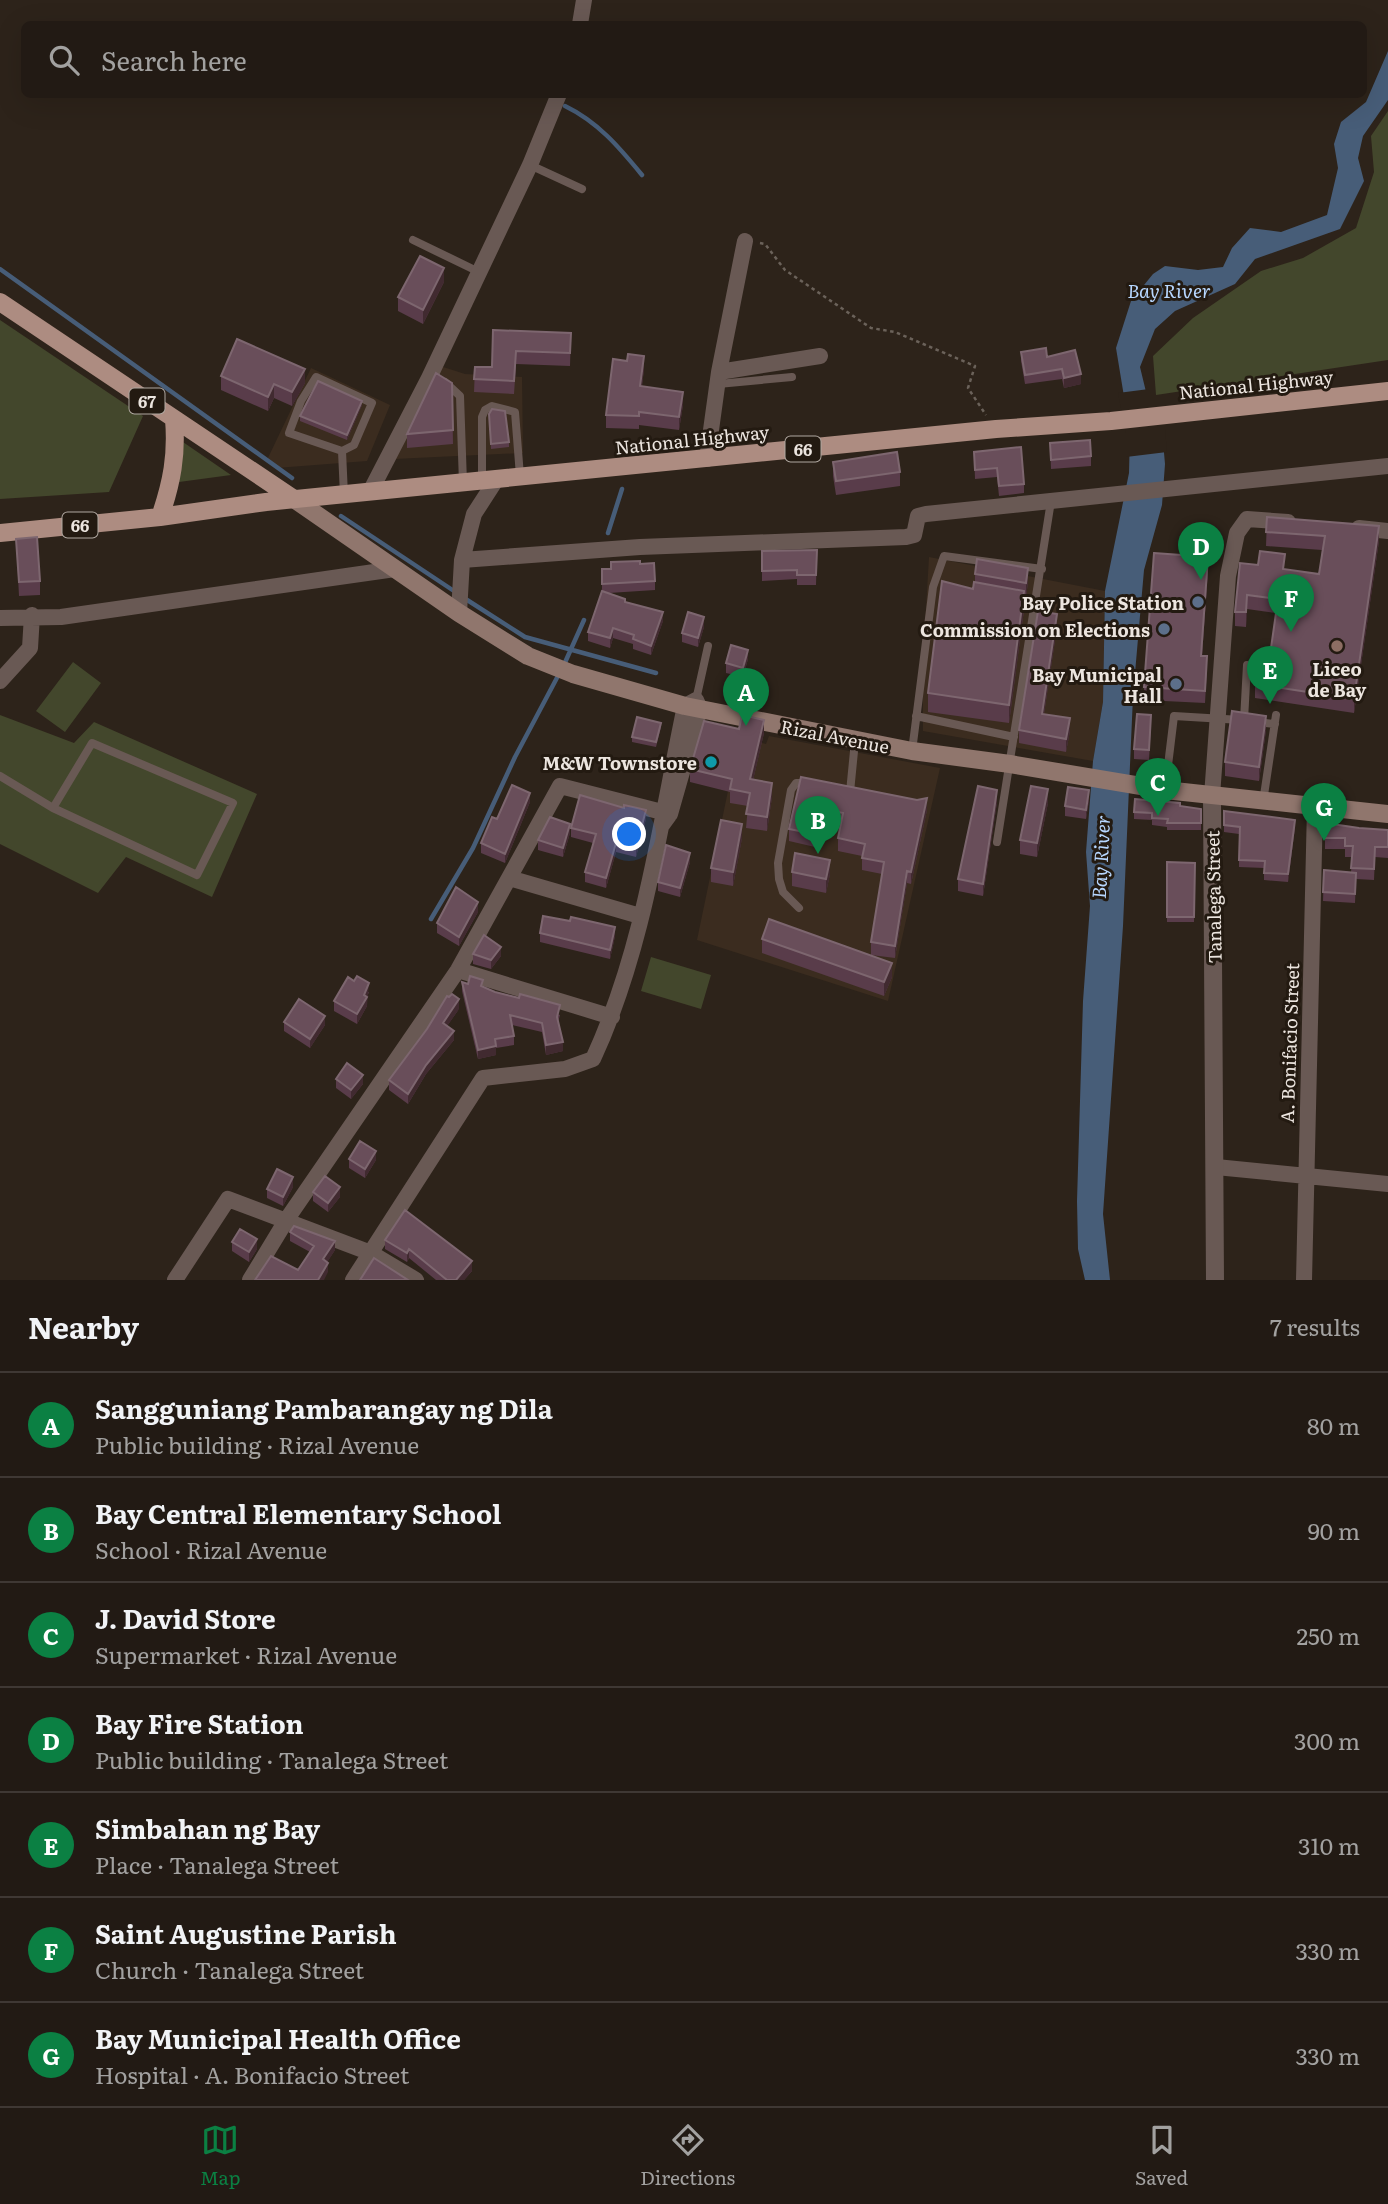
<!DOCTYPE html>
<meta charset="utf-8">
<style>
:root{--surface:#221a14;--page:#2e2722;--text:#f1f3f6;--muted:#a2a1a0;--line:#3f3834;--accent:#0b8043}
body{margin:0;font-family:Literata,serif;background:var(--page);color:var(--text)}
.you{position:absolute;left:630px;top:835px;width:24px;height:24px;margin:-18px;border:5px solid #fff;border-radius:50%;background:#1a73e8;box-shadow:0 0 0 10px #1a73e833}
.badge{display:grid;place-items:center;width:46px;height:46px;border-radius:50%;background:var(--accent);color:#fff;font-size:23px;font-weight:700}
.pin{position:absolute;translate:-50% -58px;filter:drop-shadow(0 2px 4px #0008)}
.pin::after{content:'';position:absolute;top:37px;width:24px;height:21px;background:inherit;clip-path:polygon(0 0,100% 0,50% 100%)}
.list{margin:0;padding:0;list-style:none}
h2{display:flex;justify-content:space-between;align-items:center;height:91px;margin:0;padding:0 28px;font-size:30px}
h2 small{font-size:23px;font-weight:400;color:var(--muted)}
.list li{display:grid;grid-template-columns:46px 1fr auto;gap:21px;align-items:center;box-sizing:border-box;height:105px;padding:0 28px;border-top:2px solid var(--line)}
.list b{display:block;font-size:26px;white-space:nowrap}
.list p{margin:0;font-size:23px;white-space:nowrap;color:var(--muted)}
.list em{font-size:23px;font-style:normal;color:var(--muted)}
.icon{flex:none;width:38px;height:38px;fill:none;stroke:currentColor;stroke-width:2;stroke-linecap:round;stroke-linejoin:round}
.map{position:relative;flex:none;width:1388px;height:1280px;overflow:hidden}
.search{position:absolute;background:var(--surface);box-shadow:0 7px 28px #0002;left:21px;right:21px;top:21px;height:77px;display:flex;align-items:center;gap:18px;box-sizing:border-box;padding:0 24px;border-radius:10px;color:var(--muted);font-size:26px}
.sheet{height:826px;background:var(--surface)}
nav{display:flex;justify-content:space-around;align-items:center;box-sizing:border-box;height:98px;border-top:2px solid var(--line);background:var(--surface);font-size:19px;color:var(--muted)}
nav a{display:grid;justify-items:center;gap:4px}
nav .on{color:var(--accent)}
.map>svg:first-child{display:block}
.built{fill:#3b2c1f}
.green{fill:#43472c}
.water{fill:#475d78}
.pier{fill:#2d231a}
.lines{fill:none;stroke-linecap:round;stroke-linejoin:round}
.stream{stroke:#475d78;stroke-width:4.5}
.path{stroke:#6b625a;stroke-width:2.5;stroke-dasharray:3.5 3.5;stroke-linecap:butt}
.service{stroke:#695954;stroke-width:8}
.minor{stroke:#695954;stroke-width:16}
.tertiary{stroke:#695954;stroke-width:18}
.secondary{stroke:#90766d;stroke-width:18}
.primary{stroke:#ad8c81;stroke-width:18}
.wall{fill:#593c4a}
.shaded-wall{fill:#412a30}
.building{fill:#694e5a;stroke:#7d666f;stroke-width:2}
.service-dot{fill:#5c6f8a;stroke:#231a11;stroke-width:2.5}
.education-dot{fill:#8d6e63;stroke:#231a11;stroke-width:2.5}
.culture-dot{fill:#0f9aa8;stroke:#231a11;stroke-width:2.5}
.labels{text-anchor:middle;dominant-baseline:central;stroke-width:6;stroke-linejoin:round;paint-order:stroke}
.shield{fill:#231a11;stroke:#b0a8a1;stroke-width:2}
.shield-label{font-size:16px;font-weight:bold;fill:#ece5df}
.street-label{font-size:18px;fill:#ece5df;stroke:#231a11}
.poi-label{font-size:18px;font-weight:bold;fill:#ece5df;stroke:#231a11;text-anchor:end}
.water-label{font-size:19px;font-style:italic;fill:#b7d7ff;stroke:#231a11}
</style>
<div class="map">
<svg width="1388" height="1280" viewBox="0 0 1388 1280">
<rect width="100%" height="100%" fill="#2d231a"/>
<!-- built -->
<path class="built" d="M437,365l28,9 57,3 1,76 -129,6z
M311,368l79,37 -23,56 -91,7 -10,-6z
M929,557l176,34 -2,111 -10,59 -170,-30v-71z
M769,736l171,32 -52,233 -191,-61 42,-202 27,6z"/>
<!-- green -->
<path class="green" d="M1388,111v249l-232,35 -3,-39 40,-38 68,-47 42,-13 53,-30 18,-56 -3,-36z
M0,320l143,96 -34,76 -109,7z
M180,440l51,35 -52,7z
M73,662l28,21 -36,49 -29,-21z
M0,715l74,28 20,-21 163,72 -45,103 -86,-40 -28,36 -98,-49z
M651,957l60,18 -10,34 -60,-18z"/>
<!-- water -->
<path class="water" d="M1388,51v49l-25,36 -5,22 6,23 -24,48 -85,30 -20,25 -60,27 -20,18 -15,38 7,29 15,34 3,34 -3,41 -18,65 -11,126 -10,230 -20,288 7,66h-25l-7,-31 -1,-48 6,-200 7,-95 -4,-54 7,-91 10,-59 2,-111 24,-118 1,-40 -14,-85 15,-47 22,-27 12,-8 33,4 25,-3 9,-19 18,-20 31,4 46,-17 11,-47 -4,-24 7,-22 25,-20z"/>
<!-- pier -->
<path class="pier" d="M1149,389l16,40 2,23 -41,5v-24l-8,-40z"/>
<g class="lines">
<!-- stream -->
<path class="stream" d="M565,106c33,16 54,41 77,69
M0,269l292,209
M341,516l116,77
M608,533l14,-44
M464,598l61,39 131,36
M563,667l21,-47
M431,919l42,-71 42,-91 44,-83"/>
<!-- path -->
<path class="path" d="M760,243l5,1 20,26 86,58 24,4 80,34 -7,22 18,27
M1254,657l7,-7 11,1"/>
<!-- service -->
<path class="service" d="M530,165l52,24
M413,240l66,32
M316,377l56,26 -18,42 -12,6 -53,-18 12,-32z
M445,382l15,14 3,87
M718,384l74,-7
M342,451l2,44
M482,481v-64l3,-7 7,-4 23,6 5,64
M696,700l12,-54
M916,716l98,21
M1244,720l3,-55
M1257,722l18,2
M912,751l21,-164 11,-31 98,13
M0,776l53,32 144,67 36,-72 -141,-60 -39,65
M1165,790l9,-74 67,4
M844,791l6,1 5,-51
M1263,802l13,-87
M997,842l54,-341
M799,908l-16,-16 -4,-13 -1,-16 13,-73 5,-7h12"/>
<!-- minor -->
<path class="minor" d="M580,24l4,-24
M719,372l101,-16
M707,459l12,-87 26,-131
M370,492l59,-114 101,-213 29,-71
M1359,528l29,3
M462,560l178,-13 266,-10 8,-2 4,-19 8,-2 462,-48
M459,613l3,-53 12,-46 22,-34
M0,618l61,-1 334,-48
M0,681l30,-33 2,-33
M1212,796l16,-220 9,-43 10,-14 41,3
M509,878l131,38
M458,970l154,47
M1216,1167l172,17
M175,1280l53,-81 143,54 45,27
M250,1280l37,-61 171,-249 102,-184 110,28
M353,1280l130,-202 82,-9 28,-10c51,-110 67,-235 92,-353l11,-6 4,9 -30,105 -8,11
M1304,1280l11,-473"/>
<!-- tertiary -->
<path class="tertiary" d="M1212,796l3,484"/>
<!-- secondary -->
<path class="secondary" d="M294,499l165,114 69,43 45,18 112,32 227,45 98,13 155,26 223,24"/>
<!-- primary -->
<path class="primary" d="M0,302l294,197
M160,517c12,-35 17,-62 14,-98
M0,533l160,-16 106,-15 730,-73 115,-8 277,-30"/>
</g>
<!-- wall -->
<path class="wall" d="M444,282l-21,42 -25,-13v-14z
M493,330l78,3 -1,33 -54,-2 -2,30 -40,-2 1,-25h17z
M1021,352l26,5 34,27 -17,4 -2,-9 -37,5 -4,-23z
M644,369l-2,17 41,19 -4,25 -40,-5v4l-33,-1v-13z
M221,376l84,7 -13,23 -18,-8 -6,13 -47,-21z
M452,383l1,61 -46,4v-14z
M362,405l-15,35 -47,-19v-5z
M489,414l20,28v5l-18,2z
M1050,443l41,13v10l-40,3z
M974,452l50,32v9l-25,3 -2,-19 -22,2z
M833,462l67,10v14l-64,9 -3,-19z
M1267,517l112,24 -25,172 -99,-15v-14l15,-29 6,-42 -29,-4 -1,18 -11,-1v-14l5,-49 79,11 3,-24 -56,-4z
M16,539l24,42v14l-21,1z
M817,550l-1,35h-19v-6l-35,2v-30z
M640,564l15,17v9l-46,3 54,28 -12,34 -18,-6v-5l-20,-6 -3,10 -22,-7v-9l14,-41v-22h9z
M1208,570l-6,86 5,13 -2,34 -61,-3v-13z
M975,574l53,8 -2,15 -2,-1v14l-15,113 -81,-11v-19l47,-111z
M704,627l-6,20 -16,-5v-9z
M1057,627l-13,87 26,17 -4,21 -47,-9v-13z
M748,659l-5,18 -17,-4v-10z
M1151,725l-2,35 -15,-1v-10z
M661,727l-5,20 -24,-5v-5z
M739,729l25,4 -11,47 19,17 -5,34 -21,-3 2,-22 -18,-3v-11l-40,-10v-13z
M1266,730l-7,51 -34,-5v-14z
M801,777l126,33 -16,74 -4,-1 -12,75 -24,-3v-13l11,-68 -20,-4v-14l-24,-5v-13l3,-13 -21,-4 -5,26 -26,-6v-12z
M1089,800l-3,19 -21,-3v-10z
M530,802l-25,61 -24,-10v-10l16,-24z
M997,802l-14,94 -25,-5v-12z
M1048,803l-11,54 -17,-3v-14z
M1180,806l21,3v21h-34v-3l-15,-2v-5l-18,-1v-7z
M1224,811l71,16 -7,55 -24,-2v-12l-25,-1v-33l-15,-2z
M646,819l-10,38 -20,-5 -10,36 -21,-6v-10l8,-29 -22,-6v-9z
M1325,823l34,5 29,2v28l-13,-1 -1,23 -18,-1 -1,24 -32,-2 1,-31 27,2 1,-15h-7v-8h-20z
M570,833l-7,24 -25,-7v-10z
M742,838l-9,48 -22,-4v-14z
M690,862l-10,35 -22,-6v-9z
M1167,862l28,1 -1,59h-27z
M792,872l38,2 -4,19 -34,-7z
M478,912l-19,34 -22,-13v-10z
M570,921l45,15 -5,23 -70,-17v-9z
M762,939l130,38 -8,19 -122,-43z
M473,954l28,2 -10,13 -18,-5z
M462,982l21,5 12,5 65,23 -2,7 5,29 -17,4 -4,-23 -30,-7 2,11v9l-18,3v7l-18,4 -16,-68z
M369,992l-2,5v9l-10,18 -23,-13v-10z
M459,1009l-12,17 7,14 -28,34 -18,30 -19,-14v-10z
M284,1022l41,3 -15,23 -26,-17z
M336,1079l27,5 -12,15 -15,-11z
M349,1159l27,1 -11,18 -16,-10z
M293,1187l-10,19 -16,-8v-9z
M313,1192l27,5 -12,15 -15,-11z
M290,1232l45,18 -8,12 1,10 -30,-2 12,-18 -20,-11z
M385,1240l87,31 -8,9h-28l-27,-22 -2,4 -22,-13z
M232,1242l25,7 -8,13 -17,-11z"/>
<!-- shaded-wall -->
<path class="shaded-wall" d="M444,268v14l-21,42v-14z
M644,356v13l-4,30v-13z
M305,369v14l-13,23v-14z
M1081,374v10l-17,4v-10z
M274,384v14l-6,13v-14z
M683,392v13l-4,25v-13z
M362,401v4l-15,35v-5z
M1379,526v15l-25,172v-14z
M1208,557v13l-7,99v-13z
M1028,568v14l-2,15v-14z
M1024,591v19l-15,113v-18z
M1247,595v14l-1,18v-15z
M663,612v9l-12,34v-9z
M1057,614v13l-15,99v-12z
M704,617v10l-6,20v-9z
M613,628v10l-3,10v-10z
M748,650v9l-5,18v-9z
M1266,716v14l-7,51v-14z
M1070,718v13l-4,21v-13z
M764,720v13l-14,60v-14z
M772,783v14l-5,34v-14z
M1048,789v14l-11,54v-14z
M997,790v12l-14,94v-12z
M1089,790v10l-3,19v-9z
M530,793v9l-25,61v-9z
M927,798v12l-16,74v-12z
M820,808v13l-5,26v-13z
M646,810v9l-10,38v-9z
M1295,820v7l-7,55v-8z
M570,824v9l-7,24v-9z
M742,824v14l-9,48v-14z
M616,843v9l-10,36v-10z
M690,853v9l-10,35v-9z
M830,860v14l-4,19v-14z
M907,871v12l-12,75v-12z
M478,902v10l-19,34v-9z
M615,927v9l-5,23v-9z
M501,947v9l-10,13v-9z
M892,963v14l-8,19v-14z
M369,983l-2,23 -10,18v-10z
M459,999v10l-16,23v-9z
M325,1016v9l-15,23v-9z
M454,1031v9l-28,34 -18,30v-10l18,-29z
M563,1042v9l-17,4v-10z
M496,1046v9l-18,4v-9z
M363,1075v9l-12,15v-9z
M376,1151v9l-11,18v-9z
M293,1177v10l-10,19v-9z
M340,1187v10l-12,15v-9z
M257,1239v10l-8,13v-10z
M335,1241v9l-12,19v-10z
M409,1249v9l-2,4v-9z
M472,1261v10l-8,9h-8z
M328,1263v9l-4,8h-6z"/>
<!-- building -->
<path class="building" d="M420,256l24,12 -21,42 -25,-13z
M493,330l78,3 -1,20 -54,-2 -2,30 -40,-2 1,-12h17z
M237,339l68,30 -13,23 -18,-8 -6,13 -47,-21z
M1046,348l1,9 28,-7 6,24 -17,4 -2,-9 -37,6 -4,-23z
M628,354l16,2 -4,30 43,6 -4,25 -40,-5v4l-33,-1 7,-56 14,2z
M436,373l16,10 1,47 -46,4z
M318,381l44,20 -15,34 -47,-19z
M492,409l13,2 4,31 -18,2 -2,-30z
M1090,440l1,16 -40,4 -1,-17z
M1021,447l3,37 -25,2 -2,-18 -22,2 -1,-18z
M897,452l3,20 -64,9 -3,-19z
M1267,517l112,9 -25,173 -99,-15 4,-31 11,2 8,-56 -31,-4 -1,17h-11l5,-49 18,2 2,-14 25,3 -2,15 36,5 6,-38 -59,-4z
M37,537l3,44 -21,1 -3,-43z
M817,550l-1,25h-19v-5l-35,1v-20z
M1154,553l54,4 -7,99h6l-2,35 -61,-4z
M977,559l51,9 -2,15 -51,-9z
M640,561v3l14,-1 1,18 -53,3v-15h9v-7z
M942,581l31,8 1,-7 50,9 -15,114 -81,-12z
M602,591l23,8v3l38,10 -12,34 -18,-7 1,-4 -21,-7 -3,10 -22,-6z
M1038,611l19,3 -15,100 28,4 -4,21 -47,-9z
M688,612l16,5 -6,21 -16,-5z
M731,645l17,5 -5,18 -17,-5z
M1232,711l34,5 -7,51 -34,-5z
M1137,714l14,1 -2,35 -15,-1z
M742,715l22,5 -14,59 22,4 -5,34 -21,-3 4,-21 -20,-4 2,-10 -42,-10 14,-48 35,8z
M637,717l24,6 -5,19 -24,-5z
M801,777l116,23 10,-2 -16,74 -4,-1 -12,75 -24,-4 13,-80 -22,-4 3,-14 -27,-6 5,-25 -23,-5 -5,26 -26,-5z
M512,785l18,8 -25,61 -24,-11 11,-26 5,2z
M978,786l19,4 -14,94 -25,-5z
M1031,786l17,3 -11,54 -17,-3z
M1068,787l21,3 -3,20 -21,-4z
M580,795l44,13v-3l22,5 -10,38 -20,-5 -10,35 -21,-6 11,-38 -25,-6z
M1135,799l45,4v3l21,3v14h-34l1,-4 -16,-1v-5l-18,-1z
M1224,811l71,9 -7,54 -24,-1 1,-12 -26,-1 1,-33 -16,-2z
M550,817l20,7 -7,24 -25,-8z
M721,820l21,4 -9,48 -22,-4z
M1325,823l34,5 29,2v17h-13l-1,22 -23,-1 2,-22h-8v-8h-20z
M666,845l24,8 -10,35 -22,-6z
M795,853l35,7 -4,19 -34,-7z
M1167,862l28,1 -1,54h-27z
M1324,870l32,3 -1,21 -32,-2z
M456,887l22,15 -19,35 -22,-14z
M543,916l27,5 1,-4 44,10 -5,23 -70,-17z
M769,919l123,44 -8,19 -122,-43z
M484,935l17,12 -10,13 -18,-6z
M357,976l12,7 -5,12 3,2 -10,17 -23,-13 14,-24 6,4z
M470,976l13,4 -2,6 14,6 24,6 1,-4 40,11 -3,12 6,25 -17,3 -4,-22 -32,-8 4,21 -19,3 1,7 -18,4 -16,-68 6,2z
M452,994l7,5 -16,24 11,8 -28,34 -18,29 -19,-14 38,-51 20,-33 2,1z
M299,999l26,17 -15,23 -26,-17z
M347,1063l16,12 -12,15 -15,-11z
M360,1141l16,10 -11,18 -16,-10z
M277,1169l16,8 -10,20 -16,-8z
M325,1176l15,11 -12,16 -15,-11z
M405,1210l67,51 -16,19h-9l-38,-31 -2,4 -22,-13z
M294,1226l41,15 -12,18 5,4 -10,17h-63l16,-24 27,14 16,-24 -24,-14z
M240,1229l17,10 -8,13 -17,-10z
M374,1258l34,22h-48z"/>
<!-- markers -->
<g class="service-dot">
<circle cx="1198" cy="602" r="7"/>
<circle cx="1164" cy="629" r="7"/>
<circle cx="1176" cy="684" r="7"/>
</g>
<circle class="education-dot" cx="1337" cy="646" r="7"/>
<circle class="culture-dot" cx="711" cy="762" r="7"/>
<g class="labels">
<!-- shield labels -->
<g class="shield">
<rect x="129.5" y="388.5" width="35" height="25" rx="5"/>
<rect x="785.5" y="436.5" width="35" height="25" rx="5"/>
<rect x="62.5" y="512.5" width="35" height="25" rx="5"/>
</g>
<g class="shield-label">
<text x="147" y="401">67</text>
<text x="803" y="449">66</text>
<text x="80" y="525">66</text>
</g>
<!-- street labels -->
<g class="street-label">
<text transform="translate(1256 384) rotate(-6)">National Highway</text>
<text transform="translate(692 439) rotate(-6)">National Highway</text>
<text transform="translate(835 736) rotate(11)">Rizal Avenue</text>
<text transform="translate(1213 897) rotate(-91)">Tanalega Street</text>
<text transform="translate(1289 1043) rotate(-88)">A. Bonifacio Street</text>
</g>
<!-- poi labels -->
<g class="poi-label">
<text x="1184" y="602">Bay Police Station</text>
<text x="1150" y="629">Commission on Elections</text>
<text x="1337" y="668" text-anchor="middle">Liceo<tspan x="1337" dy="21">de Bay</tspan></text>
<text x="1162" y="674">Bay Municipal<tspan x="1162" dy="21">Hall</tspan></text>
<text x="697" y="762">M&amp;W Townstore</text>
</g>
<!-- water labels -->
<g class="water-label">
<text x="1169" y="290">Bay River</text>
<text transform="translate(1100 857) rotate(-87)">Bay River</text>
</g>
</g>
</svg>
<div class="you"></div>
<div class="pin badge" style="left:746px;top:726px">A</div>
<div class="pin badge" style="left:818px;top:854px">B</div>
<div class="pin badge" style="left:1158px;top:816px">C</div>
<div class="pin badge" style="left:1201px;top:580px">D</div>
<div class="pin badge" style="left:1270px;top:704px">E</div>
<div class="pin badge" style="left:1291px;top:632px">F</div>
<div class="pin badge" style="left:1324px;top:841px">G</div>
<div class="search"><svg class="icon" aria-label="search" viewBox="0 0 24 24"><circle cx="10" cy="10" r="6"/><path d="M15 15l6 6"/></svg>Search here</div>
</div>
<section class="sheet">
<h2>Nearby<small>7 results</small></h2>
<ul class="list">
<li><span class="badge">A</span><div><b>Sangguniang Pambarangay ng Dila</b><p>Public building · Rizal Avenue</p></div><em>80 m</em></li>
<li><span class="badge">B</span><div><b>Bay Central Elementary School</b><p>School · Rizal Avenue</p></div><em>90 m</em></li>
<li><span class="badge">C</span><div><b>J. David Store</b><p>Supermarket · Rizal Avenue</p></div><em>250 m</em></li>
<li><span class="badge">D</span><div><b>Bay Fire Station</b><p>Public building · Tanalega Street</p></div><em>300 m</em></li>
<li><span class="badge">E</span><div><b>Simbahan ng Bay</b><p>Place · Tanalega Street</p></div><em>310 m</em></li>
<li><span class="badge">F</span><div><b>Saint Augustine Parish</b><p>Church · Tanalega Street</p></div><em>330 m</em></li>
<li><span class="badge">G</span><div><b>Bay Municipal Health Office</b><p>Hospital · A. Bonifacio Street</p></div><em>330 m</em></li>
</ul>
</section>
<nav>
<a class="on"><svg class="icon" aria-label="map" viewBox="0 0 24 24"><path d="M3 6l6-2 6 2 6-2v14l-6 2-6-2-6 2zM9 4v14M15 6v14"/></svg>Map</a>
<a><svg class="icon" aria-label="directions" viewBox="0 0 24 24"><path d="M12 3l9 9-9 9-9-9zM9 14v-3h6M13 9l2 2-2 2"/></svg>Directions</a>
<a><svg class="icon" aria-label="saved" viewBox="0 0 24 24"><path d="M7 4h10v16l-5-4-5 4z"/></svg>Saved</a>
</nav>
